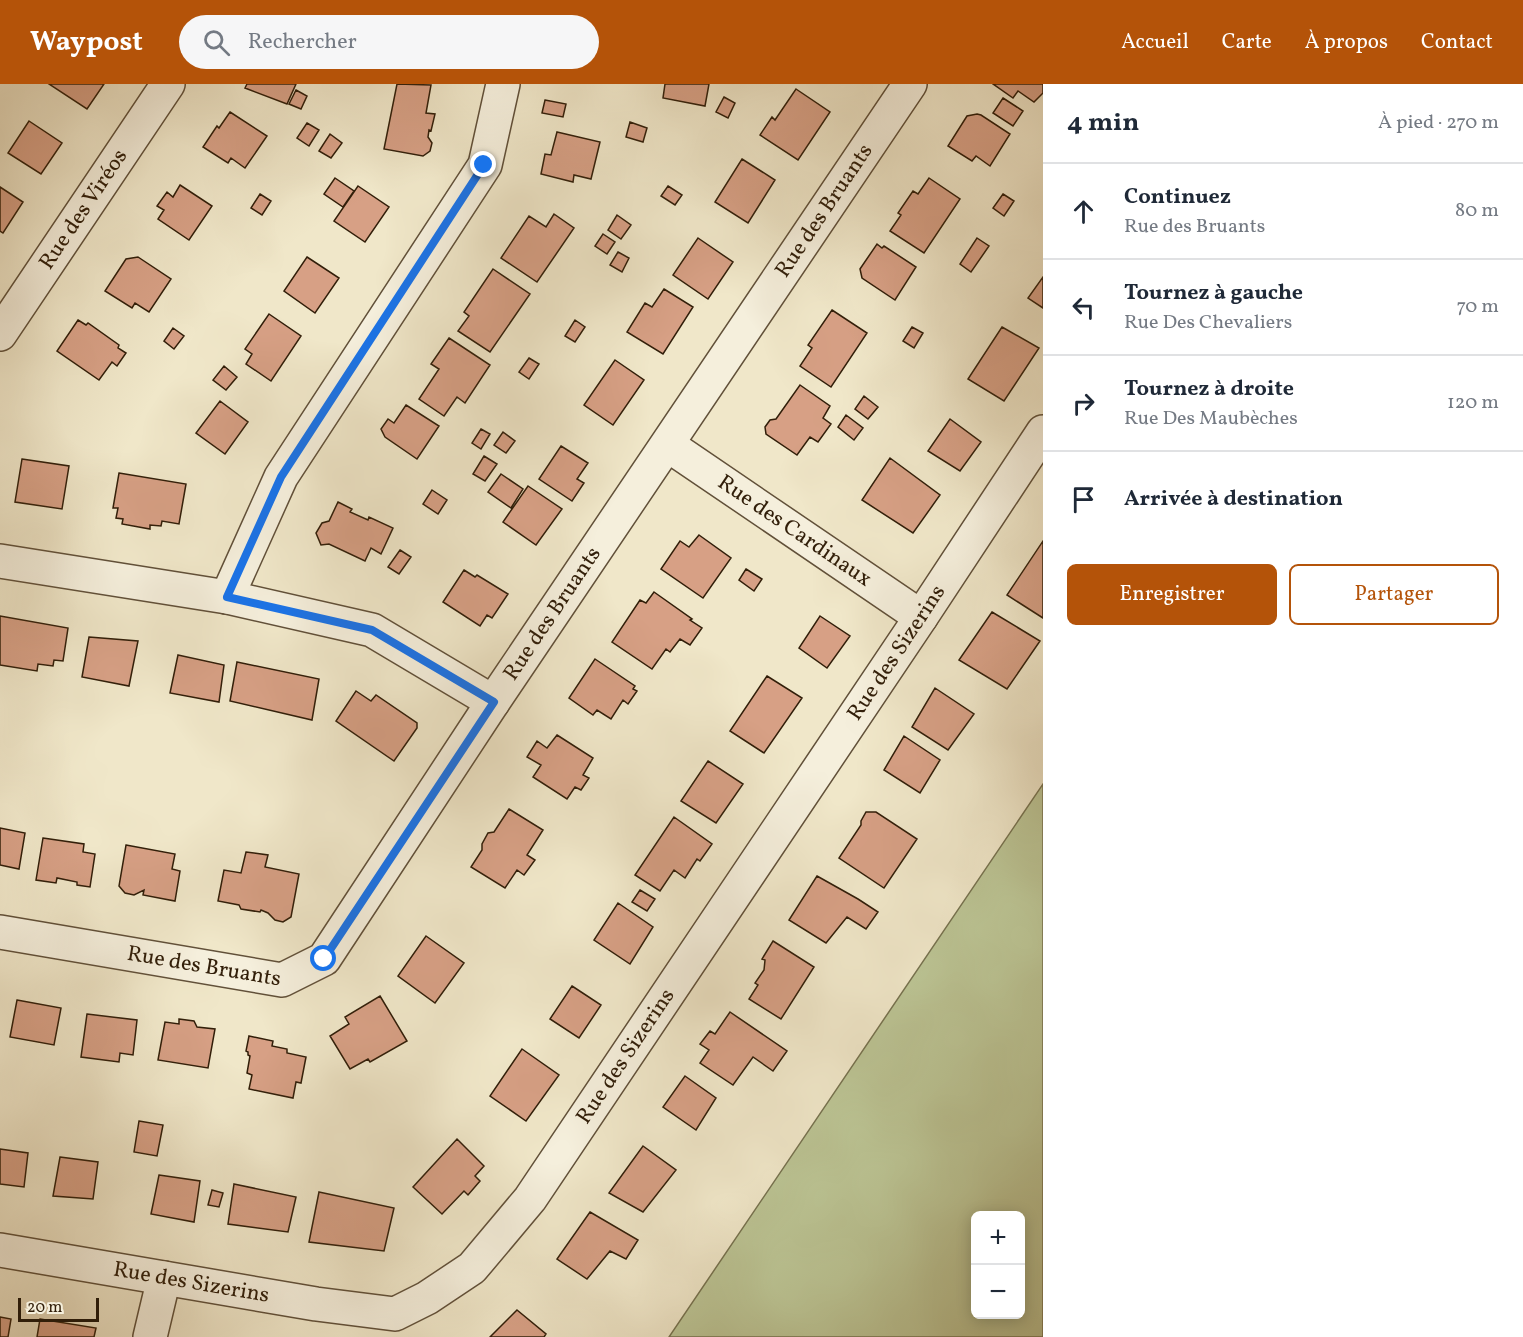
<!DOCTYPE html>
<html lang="fr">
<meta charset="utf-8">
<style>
:root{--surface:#fff;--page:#f6f6f7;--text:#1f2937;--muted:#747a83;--line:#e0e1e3;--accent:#b45309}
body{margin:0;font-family:Vollkorn,serif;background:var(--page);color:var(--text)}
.controls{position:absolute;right:18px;bottom:18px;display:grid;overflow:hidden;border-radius:9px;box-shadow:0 3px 15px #0003}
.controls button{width:54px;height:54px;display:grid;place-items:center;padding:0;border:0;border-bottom:2px solid var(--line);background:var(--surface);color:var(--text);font:30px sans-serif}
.scale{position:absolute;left:18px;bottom:15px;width:81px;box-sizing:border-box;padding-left:6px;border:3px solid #311e09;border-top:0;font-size:16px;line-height:21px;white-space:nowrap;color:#311e09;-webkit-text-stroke:4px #f5efdc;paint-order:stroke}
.stop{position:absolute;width:18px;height:18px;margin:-14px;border:4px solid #1a73e8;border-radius:50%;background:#fff}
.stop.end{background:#1a73e8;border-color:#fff;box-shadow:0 2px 6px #0008}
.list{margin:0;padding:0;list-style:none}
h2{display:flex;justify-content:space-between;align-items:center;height:78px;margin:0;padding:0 24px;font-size:26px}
h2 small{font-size:20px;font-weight:400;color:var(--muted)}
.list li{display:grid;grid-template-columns:39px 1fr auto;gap:18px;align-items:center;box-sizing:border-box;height:96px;padding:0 24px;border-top:2px solid var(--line)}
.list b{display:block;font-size:22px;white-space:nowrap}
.list p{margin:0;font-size:20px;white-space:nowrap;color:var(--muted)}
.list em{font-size:20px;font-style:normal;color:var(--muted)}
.actions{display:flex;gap:12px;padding:18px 24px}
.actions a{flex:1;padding:14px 0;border:2px solid var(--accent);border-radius:9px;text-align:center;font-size:21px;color:var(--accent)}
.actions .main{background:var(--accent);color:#fff}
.icon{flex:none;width:33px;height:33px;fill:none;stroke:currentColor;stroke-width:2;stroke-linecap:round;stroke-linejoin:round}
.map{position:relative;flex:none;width:1043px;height:1253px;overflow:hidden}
header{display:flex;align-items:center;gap:36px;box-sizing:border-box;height:84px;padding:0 30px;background:var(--accent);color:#fff}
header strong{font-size:28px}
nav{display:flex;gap:33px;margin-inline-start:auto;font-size:21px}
.search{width:420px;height:54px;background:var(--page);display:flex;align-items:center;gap:15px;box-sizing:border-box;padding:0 21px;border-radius:33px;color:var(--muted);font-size:22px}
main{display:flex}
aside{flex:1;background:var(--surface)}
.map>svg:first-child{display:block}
.green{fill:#bcc595;stroke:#76724f;stroke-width:1.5;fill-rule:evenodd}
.building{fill:#d7a085;stroke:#311e09;stroke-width:1.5}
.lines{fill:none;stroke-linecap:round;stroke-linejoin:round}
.minor-casing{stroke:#615039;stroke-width:36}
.minor{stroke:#f5efdc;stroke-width:33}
.route{stroke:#1a73e8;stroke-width:8}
.labels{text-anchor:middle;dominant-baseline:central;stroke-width:6;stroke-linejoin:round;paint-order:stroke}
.street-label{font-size:22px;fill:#311e09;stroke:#f5efdc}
</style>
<header>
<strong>Waypost</strong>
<div class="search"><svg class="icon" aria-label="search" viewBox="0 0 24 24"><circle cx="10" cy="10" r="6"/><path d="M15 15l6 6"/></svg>Rechercher</div>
<nav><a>Accueil</a><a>Carte</a><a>À propos</a><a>Contact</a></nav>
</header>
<main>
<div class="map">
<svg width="1043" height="1253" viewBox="0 0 1043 1253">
<rect width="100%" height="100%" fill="#f0e7c9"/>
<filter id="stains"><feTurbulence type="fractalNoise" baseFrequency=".00333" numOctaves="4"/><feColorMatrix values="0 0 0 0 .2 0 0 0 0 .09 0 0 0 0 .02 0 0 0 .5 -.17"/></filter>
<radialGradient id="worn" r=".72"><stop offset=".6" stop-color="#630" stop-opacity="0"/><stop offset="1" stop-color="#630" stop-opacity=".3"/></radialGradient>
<!-- green -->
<path class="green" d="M1043,700v553h-374zM976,1132h44v98h-44z"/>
<!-- building -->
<path class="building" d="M49,0h55l-17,25z
M247,0h49l-9,20 -42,-16z
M397,0l34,1 -5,28 9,1 -4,17 -2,-1 -1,7 4,6 -2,8 -7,5 -39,-7z
M665,0h44l-4,22 -42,-8z
M993,0h50v9l-9,9 -16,-11 -5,7z
M796,5l34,23 -32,48 -38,-25 12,-18 3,3z
M296,6l11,6 -6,13 -12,-5z
M724,13l11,6 -7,15 -12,-6z
M1003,14l20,13 -10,15 -20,-13z
M545,16l21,4 -3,13 -21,-4z
M230,28l37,24 -22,32 -14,-10 -3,5 -25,-16 14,-21 2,2z
M977,30l4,1 29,19 -20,32 -14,-10 -4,5 -24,-15 19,-30z
M29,37l33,22 -21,31 -33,-21z
M630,38l17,6 -4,14 -17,-5z
M307,39l12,7 -10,16 -12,-8z
M557,48l43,10 -9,37 -17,-4 -1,7 -32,-8 4,-20 6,1z
M330,50l12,9 -11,15 -12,-7z
M742,75l33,21 -27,43 -33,-21z
M335,94l19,13 -11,16 -19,-13z
M929,94l31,21 -36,54 -34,-22 11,-16 -3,-2 15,-22 5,3z
M180,101l32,21 -23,34 -31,-21 6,-9 -7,-4 10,-14 6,5z
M358,102l31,21 -24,35 -31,-21z
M668,102l14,9 -7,10 -14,-9z
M0,103l23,15 -20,31 -3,-2z
M260,110l11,7 -9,14 -11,-7z
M1003,110l11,7 -10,15 -11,-8z
M554,130l20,14 -37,54 -36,-24 28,-42 17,11z
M617,131l14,10 -10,14 -13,-9z
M603,150l12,8 -8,12 -12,-8z
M698,154l35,24 -25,37 -35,-24z
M977,154l12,8 -18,26 -11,-8z
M877,160l5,4 2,-2 32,21 -21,33 -33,-22 -2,-9z
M618,168l11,6 -7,14 -12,-7z
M138,173l33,22 -22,33 -14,-9 -3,5 -27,-17 21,-32z
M307,173l32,21 -24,35 -31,-22z
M493,185l37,25 -40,58 -32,-21 11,-15 -5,-4z
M1043,193v31l-15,-10z
M664,205l29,18 -30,47 -36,-22 18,-29 7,4z
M832,226l35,23 -36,54 -31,-21 12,-18 -4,-3z
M269,230l32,22 -30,45 -25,-17 6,-10 -7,-5z
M78,236l8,5 2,-2 31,22 -1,3 8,5 -9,13 -5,-4 -13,18 -42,-29z
M575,236l10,7 -10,15 -10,-6z
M912,243l11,6 -9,15 -11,-7z
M1002,243l37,21 -35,53 -36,-22z
M173,244l11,8 -10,13 -10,-8z
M449,254l41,27 -25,38 -8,-6 -13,19 -25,-17 20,-30 -8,-5z
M529,274l10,6 -10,15 -10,-7z
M615,276l29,20 -31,45 -29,-20z
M224,282l13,11 -11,13 -13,-10z
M800,301l30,21 -7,12 8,6 -13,18 -8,-5 -13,18 -31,-21 -1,-7 5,-7 6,-1z
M864,312l14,11 -10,12 -13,-10z
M220,317l28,21 -23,32 -29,-21z
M406,321l33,21 -22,33 -32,-22 -4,-8 7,-10 6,4z
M846,331l17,13 -9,12 -16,-13z
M950,335l31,23 -21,29 -32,-20z
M481,345l9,5 -9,15 -9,-6z
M503,348l12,9 -9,12 -12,-8z
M561,362l27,17 -11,16 7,4 -12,18 -33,-22z
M484,372l13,8 -12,17 -12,-7z
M890,374l50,37 -27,38 -51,-33z
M22,375l47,7 -7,43 -47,-7z
M119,389l67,11 -7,40 -17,-3 -1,5 -11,-1v4l-28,-5 1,-5 -7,-1 2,-10h-5z
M501,390l22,15 -12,19 -23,-16z
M528,402l34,23 -26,36 -33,-23z
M432,406l15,10 -9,14 -15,-10z
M338,418l14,7 -2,3 18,8 1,-3 24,11 -12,26 -10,-6 -6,13 -36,-17 -8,1 -5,-12 6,-10 7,-2z
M699,451l32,23 -28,40 -42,-29 19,-28 9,6z
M1043,457v77l-36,-23z
M400,466l11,7 -12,17 -11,-7z
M746,485l16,10 -8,12 -15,-11z
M464,486l11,7 2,-2 31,19 -16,24 -5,-3 -7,11 -37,-24z
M654,508l38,27 -2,1 12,8 -12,17 -10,-6 -10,13 -4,-3 -14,20 -40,-27 28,-42 6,3z
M992,528l48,29 -33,48 -48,-29z
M0,532l68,12 -5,33 -9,-1 -1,6 -15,-2 -1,7 -37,-6z
M820,532l30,20 -23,32 -28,-20z
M89,553l49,4 -9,45 -47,-9z
M178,571l46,10 -5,37 -49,-9z
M595,575l40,27 -2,3 4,2 -9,13 -5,-4 -12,19 -14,-9 -4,5 -24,-17z
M237,578l82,17 -7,41 -82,-19z
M767,592l35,22 -38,55 -34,-22z
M935,604l39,26 -26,36 -36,-23z
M356,607l15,10 5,-6 41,28v5l-23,33 -58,-40z
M557,651l36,23 -10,17 6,3 -8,12 -6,-3 -8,12 -34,-22 8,-12 -14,-8 10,-16 10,7z
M904,652l36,24 -20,33 -36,-23z
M708,677l35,23 -27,39 -35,-22z
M509,725l34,21 -16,25 8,5 -11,15 -7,-5 -12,18 -34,-21 11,-17v-6l6,-11 6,-1z
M866,728h10l41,27 -33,49 -45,-30 22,-33v-4z
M674,733l38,27 -12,17 -3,-2 -12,19 -11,-8 -14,21 -25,-16z
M0,744l25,5 -6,36 -19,-4z
M43,754l41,6 -1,8 12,2 -5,33 -13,-2v-3l-20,-4 -1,5 -20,-3z
M126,761l49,9 -3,15 8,2 -5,30 -32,-6 1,-5 -10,5 -9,-2 -6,-7z
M246,768l22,3 -3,12 34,7 -8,43 -8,5 -8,-2 -7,-7 -7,-3 -1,2 -19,-3 -2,-4 -21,-4 6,-31 17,3z
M817,792l41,23 20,13 -12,17 -19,-12 -21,26 -37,-23z
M640,806l15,9 -8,12 -15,-9z
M618,819l35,24 -23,37 -36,-24z
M426,852l38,27 -29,40 -37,-27z
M773,857l41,26 -33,52 -32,-20 9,-14 -3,-2 9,-13 1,-10 -3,-1z
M572,902l29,19 -22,33 -29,-19z
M380,912l27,45 -37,21 -2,-3 -18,10 -20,-33 19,-12 -4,-7z
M17,916l44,8 -7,37 -44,-8z
M730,928l57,39 -14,20 -20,-14 -20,28 -33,-22 9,-13 -9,-6 10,-13 5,3z
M87,930l50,6 -4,35 -13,-2 -1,9 -38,-5z
M179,935l15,2 3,6 18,2 -7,39 -50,-8 7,-38 14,2z
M249,952l24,5 -1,5 15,3v4l19,4 -5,26 -5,-1 -3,16 -44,-9 3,-14 -5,-2 3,-17 -2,-1v-3l-2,-1z
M522,965l37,26 -33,46 -36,-25z
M685,992l31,22 -20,32 -33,-23z
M139,1037l24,4 -6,31 -23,-4z
M457,1055l27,27 -9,10 5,5 -12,14 -4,-4 -22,23 -29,-27z
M643,1062l33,24 -33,42 -34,-19z
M0,1065l28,4 -4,34 -24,-3z
M60,1073l38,5 -5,37 -40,-3z
M159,1091l41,6 -6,41 -43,-8z
M234,1100l62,13 -8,35 -60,-8z
M212,1106l11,3 -4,14 -11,-2z
M319,1108l75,16 -10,43 -75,-9z
M590,1128l48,28 -12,19 -16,-8 -23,28 -30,-20z
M517,1226l29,24 -2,3h-54z
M0,1233l11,2 -3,18h-8z
M40,1235l56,9 -2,9h-57z"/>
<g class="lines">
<defs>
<g id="minor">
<path id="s1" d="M0,250l168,-250"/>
<path id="s2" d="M668,361l253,172"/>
<path d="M0,477l227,36 145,33 121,72"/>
<path d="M227,513l54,-120 204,-312 18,-81"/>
<path id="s3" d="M0,848l282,48 42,-21 169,-257 417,-618"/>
<path id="s4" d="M0,1166l316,54 79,10 32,-16 45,-30 58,-69 391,-582 122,-185"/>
<path d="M150,1253l14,-59"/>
</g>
</defs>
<!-- minor casing -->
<use href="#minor" class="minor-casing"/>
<!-- minor -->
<use href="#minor" class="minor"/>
</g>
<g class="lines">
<!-- route -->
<path class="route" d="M324,875l170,-257 -122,-72 -145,-33 54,-120 203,-312"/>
</g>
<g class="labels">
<!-- street labels -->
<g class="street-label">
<text stroke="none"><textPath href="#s1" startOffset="150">Rue des Viréos</textPath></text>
<text stroke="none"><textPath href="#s3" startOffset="1233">Rue des Bruants</textPath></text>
<text stroke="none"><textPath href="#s2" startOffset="153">Rue des Cardinaux</textPath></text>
<text stroke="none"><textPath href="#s3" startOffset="747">Rue des Bruants</textPath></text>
<text stroke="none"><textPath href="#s4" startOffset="1238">Rue des Sizerins</textPath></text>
<text stroke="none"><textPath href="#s3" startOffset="207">Rue des Bruants</textPath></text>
<text stroke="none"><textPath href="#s4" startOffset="752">Rue des Sizerins</textPath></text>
<text stroke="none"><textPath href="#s4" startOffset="194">Rue des Sizerins</textPath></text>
</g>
</g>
<rect width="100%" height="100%" filter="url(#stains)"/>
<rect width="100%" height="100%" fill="url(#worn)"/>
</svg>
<div class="controls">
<button>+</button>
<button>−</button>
</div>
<div class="scale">20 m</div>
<div class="stop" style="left:324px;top:875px"></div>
<div class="stop end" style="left:484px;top:81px"></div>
</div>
<aside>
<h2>4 min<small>À pied · 270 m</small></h2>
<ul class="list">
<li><svg class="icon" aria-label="ahead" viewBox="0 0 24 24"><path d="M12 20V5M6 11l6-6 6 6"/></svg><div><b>Continuez</b><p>Rue des Bruants</p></div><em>80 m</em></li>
<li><svg class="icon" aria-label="left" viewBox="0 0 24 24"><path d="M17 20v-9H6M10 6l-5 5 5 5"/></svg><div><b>Tournez à gauche</b><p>Rue Des Chevaliers</p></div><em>70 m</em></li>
<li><svg class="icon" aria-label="right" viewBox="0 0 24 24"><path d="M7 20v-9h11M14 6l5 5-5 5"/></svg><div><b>Tournez à droite</b><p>Rue Des Maubèches</p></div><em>120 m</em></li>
<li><svg class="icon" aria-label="arrive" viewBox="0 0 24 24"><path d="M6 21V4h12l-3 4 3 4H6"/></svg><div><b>Arrivée à destination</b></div></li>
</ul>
<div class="actions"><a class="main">Enregistrer</a><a>Partager</a></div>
</aside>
</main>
